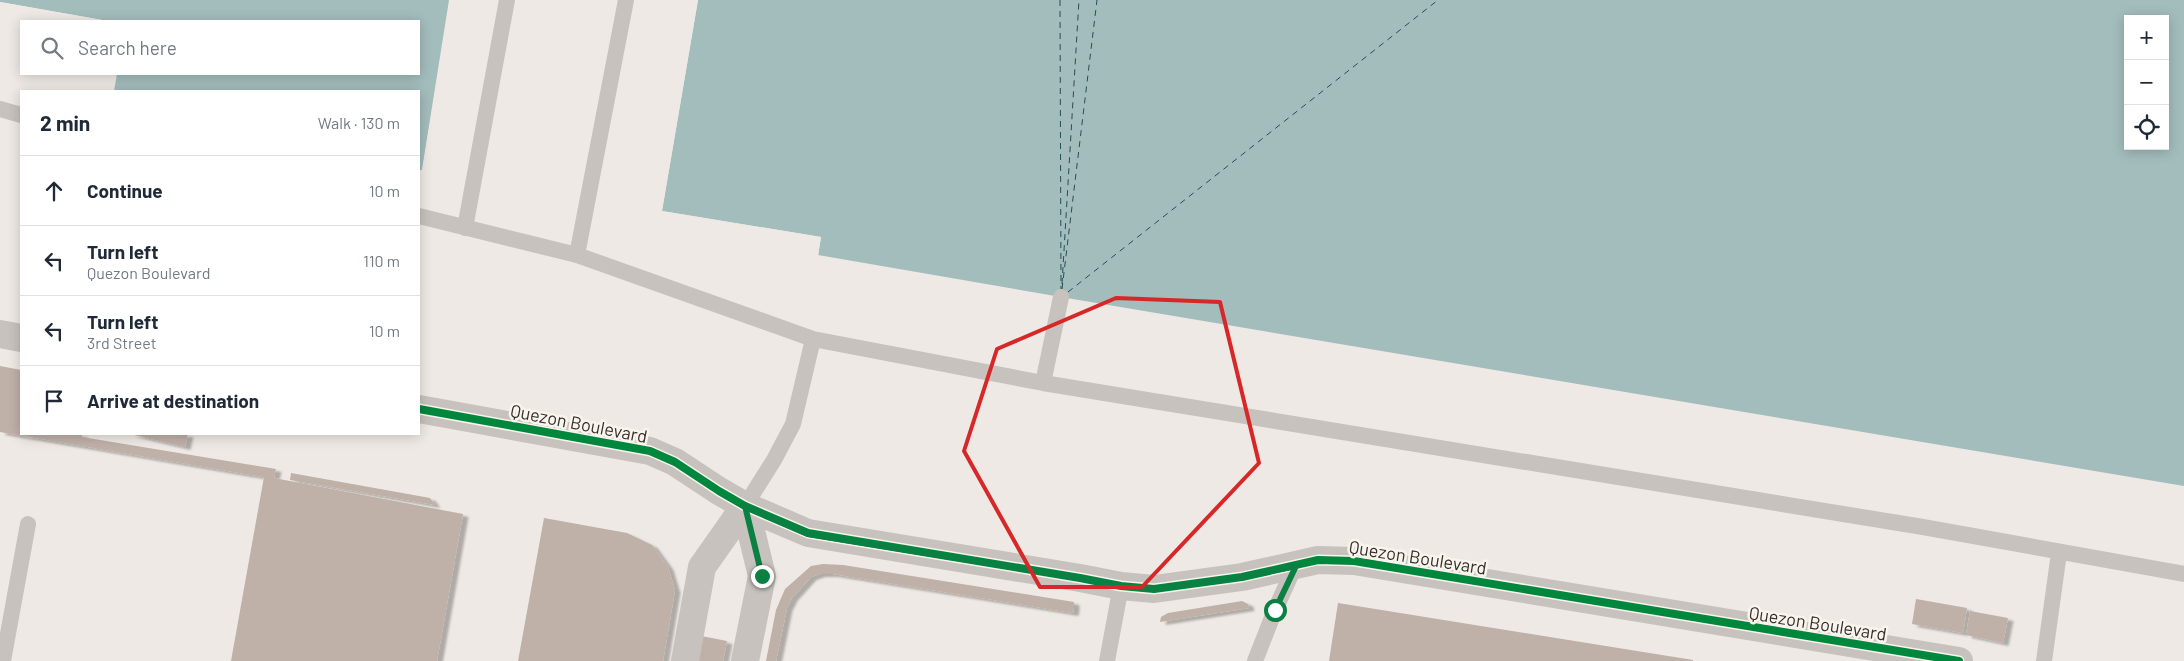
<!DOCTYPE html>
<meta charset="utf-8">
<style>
:root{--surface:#fff;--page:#f2f2f3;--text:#1f2937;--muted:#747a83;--line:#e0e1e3}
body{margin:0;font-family:Barlow,sans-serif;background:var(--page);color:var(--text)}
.controls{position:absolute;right:15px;top:15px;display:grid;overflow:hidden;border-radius:0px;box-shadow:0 2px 12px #0003}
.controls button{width:45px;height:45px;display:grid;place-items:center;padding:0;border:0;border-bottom:1px solid var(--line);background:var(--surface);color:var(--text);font:25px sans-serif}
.stop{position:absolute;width:15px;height:15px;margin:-11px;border:4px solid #0b8043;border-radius:50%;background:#fff}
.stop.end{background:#0b8043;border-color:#fff;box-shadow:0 1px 5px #0008}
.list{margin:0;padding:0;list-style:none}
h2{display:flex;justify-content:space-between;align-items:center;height:65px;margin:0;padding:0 20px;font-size:21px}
h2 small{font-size:16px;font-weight:400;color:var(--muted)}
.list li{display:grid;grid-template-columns:32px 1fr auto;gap:15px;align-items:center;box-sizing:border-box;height:70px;padding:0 20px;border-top:1px solid var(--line)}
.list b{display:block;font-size:19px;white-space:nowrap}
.list p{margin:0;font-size:16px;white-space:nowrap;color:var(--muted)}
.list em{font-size:16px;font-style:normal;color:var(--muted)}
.icon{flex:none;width:28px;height:28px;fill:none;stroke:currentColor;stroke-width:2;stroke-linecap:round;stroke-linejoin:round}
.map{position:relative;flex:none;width:2184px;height:661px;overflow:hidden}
.search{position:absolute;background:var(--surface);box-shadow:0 2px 12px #0003;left:20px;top:20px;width:400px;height:55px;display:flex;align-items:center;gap:12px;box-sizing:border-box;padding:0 18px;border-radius:0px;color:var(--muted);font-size:19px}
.panel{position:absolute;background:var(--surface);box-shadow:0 2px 12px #0003;left:20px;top:90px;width:400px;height:345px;border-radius:0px}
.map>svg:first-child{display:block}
.water{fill:#a3bcbc;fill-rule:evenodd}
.pier{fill:#eee9e4}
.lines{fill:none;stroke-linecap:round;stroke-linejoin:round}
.ferry{stroke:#255055;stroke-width:1;stroke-dasharray:6 5;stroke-linecap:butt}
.building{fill:#bfb0a8;filter:url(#shadow)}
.service{stroke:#c7c2bd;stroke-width:16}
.minor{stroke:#c7c2bd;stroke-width:28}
.cycleway-casing{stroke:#f9f4ed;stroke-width:11}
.cycleway{stroke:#00873e;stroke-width:8}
.route{stroke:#0b8043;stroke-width:6}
.marked{fill:none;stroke:#d62828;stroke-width:4;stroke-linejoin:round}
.labels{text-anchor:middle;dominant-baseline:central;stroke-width:5;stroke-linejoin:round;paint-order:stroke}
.street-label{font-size:18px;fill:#38302c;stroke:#f9f4ed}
</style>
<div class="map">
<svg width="2184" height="661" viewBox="0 0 2184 661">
<defs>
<filter id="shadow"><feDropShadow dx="5.5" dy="3" stdDeviation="1" flood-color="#0004"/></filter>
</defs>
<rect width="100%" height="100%" fill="#eee9e4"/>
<!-- water -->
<path class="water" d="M0,0h450l-28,171 -3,-1v-79h-305l3,-17h302v-53h-311l-108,-19z
M698,0h1486v486l-1123,-189 -243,-42 3,-18 -159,-26zM2128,19h37v127h-37z"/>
<!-- pier -->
<path class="pier" d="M449,0h3l-27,171 -6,2v-3h3z
M695,0h3l-36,211 159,26 -3,20 -2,-2 2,-16 -158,-27z
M0,2l108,19h-15l-93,-16z"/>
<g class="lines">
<!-- ferry -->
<path class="ferry" d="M1060,0l1,289
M1062,284l17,-284
M1062,289l35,-289
M1068,292l370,-292"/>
</g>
<!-- building -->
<path class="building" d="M0,366l21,4v64h61v3l194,32 -2,9 189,36 -26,147h-206l33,-184 -264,-45z
M130,434h58l-3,13z
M291,473l139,25 5,7 -145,-25z
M544,518l83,15 25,12 16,22 7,23 -12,71h-145z
M823,564l20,1 231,37v6l-1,5 -240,-39h-13l-9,3 -19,21 -5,10 -11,53h-10l10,-51 9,-21 26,-23z
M1916,599l51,9 -4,25 -51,-9z
M1242,601l6,3 1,4 -89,14 1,-5 7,-4z
M1338,603l355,57v1h-364z
M1970,611l38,7 -5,25 -37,-8z
M696,635l31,6 -4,20h-31z"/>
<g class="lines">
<!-- service -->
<path class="service" d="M0,109l21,6
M419,216l158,39 236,84
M465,228l42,-228
M577,255l49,-255
M1043,383l18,-86
M745,506l29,-46 19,-36 20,-85 230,44 880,144 261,47
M3,661l25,-137
M1107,661l14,-75
M1255,661l20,-51 20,-44
M2044,661l15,-108"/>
<!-- minor -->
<path class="minor" d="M0,334l21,4
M419,409l231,42 25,11 44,29 26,15 63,27 272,45 41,8 33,3 88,-12 76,-17 36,1 605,100
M685,661l17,-94 43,-61
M745,661l17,-85 -17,-70"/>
<defs>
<path id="cycleway" d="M419,409l231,42 25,11 44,29 26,15 63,27 272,45 41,8 33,3 88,-12 76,-17 36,1 605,100"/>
</defs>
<!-- cycleway casing -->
<use href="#cycleway" class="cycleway-casing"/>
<!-- cycleway -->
<use href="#cycleway" class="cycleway"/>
</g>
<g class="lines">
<!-- route -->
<path class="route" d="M762,576l-17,-70 63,28 272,44 41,8 33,3 88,-12 54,-11 -21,44"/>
</g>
<!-- marked area -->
<path class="marked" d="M1116,298l104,4 39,161 -117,124h-102l-76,-136 33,-102z"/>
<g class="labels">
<!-- street labels -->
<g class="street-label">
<text transform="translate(579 423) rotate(11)">Quezon Boulevard</text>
<text transform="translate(1418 557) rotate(9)">Quezon Boulevard</text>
<text transform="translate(1818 623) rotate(9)">Quezon Boulevard</text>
</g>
</g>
</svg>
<div class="controls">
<button>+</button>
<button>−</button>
<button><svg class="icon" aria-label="locate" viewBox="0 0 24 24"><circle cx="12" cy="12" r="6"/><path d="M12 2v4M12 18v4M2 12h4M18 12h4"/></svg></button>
</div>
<div class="stop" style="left:1275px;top:610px"></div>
<div class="stop end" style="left:762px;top:576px"></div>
<div class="search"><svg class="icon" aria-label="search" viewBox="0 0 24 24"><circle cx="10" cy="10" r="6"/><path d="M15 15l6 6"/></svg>Search here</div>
<section class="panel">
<h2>2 min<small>Walk · 130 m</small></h2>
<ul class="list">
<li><svg class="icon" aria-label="ahead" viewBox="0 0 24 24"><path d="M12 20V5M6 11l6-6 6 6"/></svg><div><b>Continue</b></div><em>10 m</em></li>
<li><svg class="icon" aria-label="left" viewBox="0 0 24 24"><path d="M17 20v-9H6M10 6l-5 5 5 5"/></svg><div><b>Turn left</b><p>Quezon Boulevard</p></div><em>110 m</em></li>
<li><svg class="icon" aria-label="left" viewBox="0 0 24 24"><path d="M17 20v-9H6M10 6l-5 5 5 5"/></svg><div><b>Turn left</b><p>3rd Street</p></div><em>10 m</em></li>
<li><svg class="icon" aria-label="arrive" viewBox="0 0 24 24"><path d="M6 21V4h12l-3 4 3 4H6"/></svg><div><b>Arrive at destination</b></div></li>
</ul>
</section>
</div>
